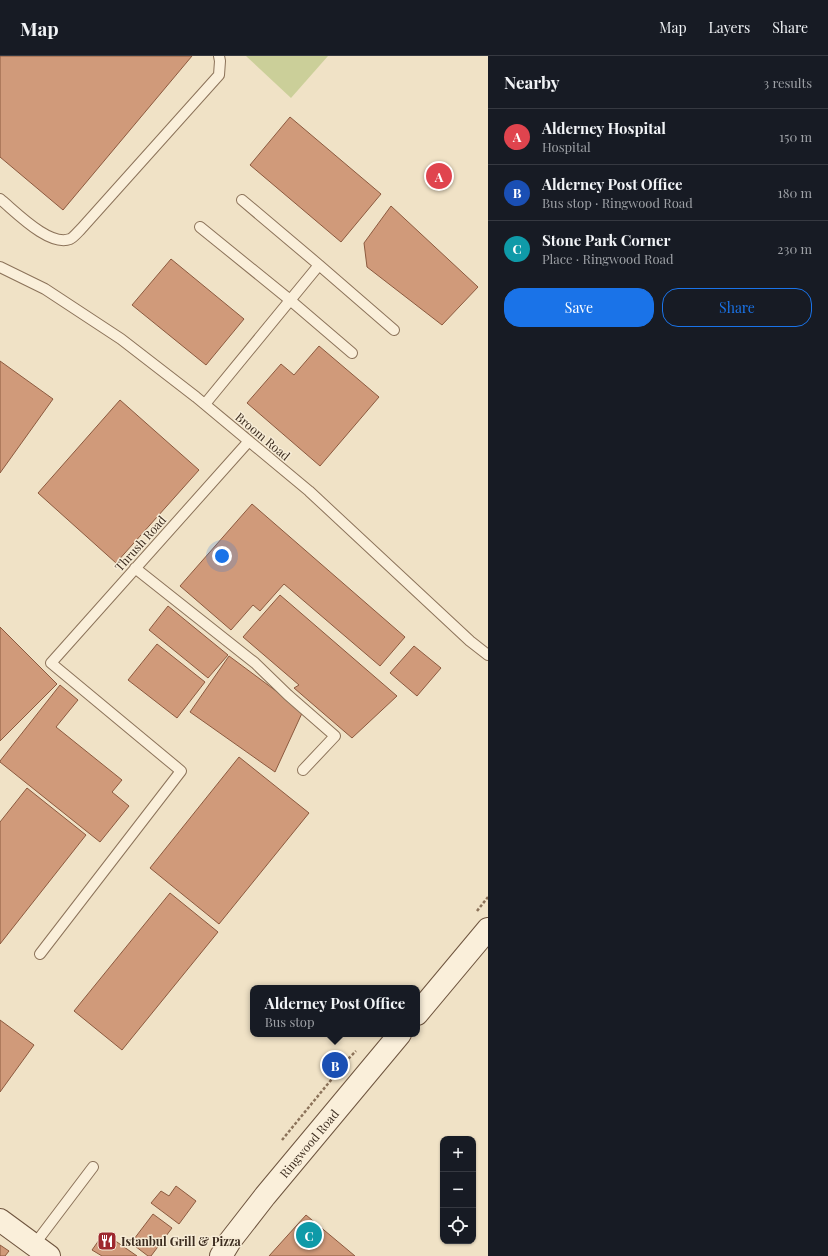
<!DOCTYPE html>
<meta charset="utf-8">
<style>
:root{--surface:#171b24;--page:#242831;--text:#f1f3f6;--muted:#9ea1a6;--line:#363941;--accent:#1a73e8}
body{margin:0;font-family:"Playfair Display",serif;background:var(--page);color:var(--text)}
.controls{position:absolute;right:12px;bottom:12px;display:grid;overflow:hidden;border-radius:8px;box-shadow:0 1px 3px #0004}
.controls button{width:36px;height:36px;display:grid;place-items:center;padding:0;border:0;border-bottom:1px solid var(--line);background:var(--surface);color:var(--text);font:20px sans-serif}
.you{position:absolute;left:222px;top:500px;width:14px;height:14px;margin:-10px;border:3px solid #fff;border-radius:50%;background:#1a73e8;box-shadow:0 0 0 6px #1a73e833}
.badge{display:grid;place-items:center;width:26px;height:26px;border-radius:50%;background:var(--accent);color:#fff;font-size:13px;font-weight:700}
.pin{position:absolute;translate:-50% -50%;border:2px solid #fff;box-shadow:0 1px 4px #0006}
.popup{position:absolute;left:250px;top:929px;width:170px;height:52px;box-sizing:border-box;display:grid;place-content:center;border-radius:8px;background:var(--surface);filter:drop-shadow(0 1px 3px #0005);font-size:13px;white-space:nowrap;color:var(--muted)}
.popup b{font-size:15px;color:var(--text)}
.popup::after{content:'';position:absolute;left:50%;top:100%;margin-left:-8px;border:8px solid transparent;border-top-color:var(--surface)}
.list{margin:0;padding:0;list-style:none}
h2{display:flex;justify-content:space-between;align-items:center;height:52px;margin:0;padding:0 16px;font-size:17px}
h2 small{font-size:13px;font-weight:400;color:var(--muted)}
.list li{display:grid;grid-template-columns:26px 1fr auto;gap:12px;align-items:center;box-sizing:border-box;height:56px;padding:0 16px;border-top:1px solid var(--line)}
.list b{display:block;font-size:15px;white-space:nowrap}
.list p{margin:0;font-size:13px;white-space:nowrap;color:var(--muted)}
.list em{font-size:13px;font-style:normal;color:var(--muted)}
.actions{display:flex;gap:8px;padding:12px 16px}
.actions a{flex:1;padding:9px 0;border:1px solid var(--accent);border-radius:16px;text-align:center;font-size:14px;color:var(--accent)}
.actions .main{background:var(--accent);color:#fff}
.icon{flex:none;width:22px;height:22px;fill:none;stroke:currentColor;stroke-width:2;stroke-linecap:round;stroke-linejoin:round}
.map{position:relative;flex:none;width:488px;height:1200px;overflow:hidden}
header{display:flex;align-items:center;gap:24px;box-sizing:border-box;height:56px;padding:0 20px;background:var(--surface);border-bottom:1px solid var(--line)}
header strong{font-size:19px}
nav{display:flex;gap:22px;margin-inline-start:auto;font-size:14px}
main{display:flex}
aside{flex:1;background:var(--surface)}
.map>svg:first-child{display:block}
.green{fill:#cbcf99}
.building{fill:#d09a7a;stroke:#8c5a3f}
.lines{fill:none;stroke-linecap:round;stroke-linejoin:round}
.lane-casing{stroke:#8c735a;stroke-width:12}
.secondary-casing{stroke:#6e543e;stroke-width:24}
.path{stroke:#8c735a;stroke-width:2.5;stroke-dasharray:3 2;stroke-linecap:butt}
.lane{stroke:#faefda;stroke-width:10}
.secondary{stroke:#faefda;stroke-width:22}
.labels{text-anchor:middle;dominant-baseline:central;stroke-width:3;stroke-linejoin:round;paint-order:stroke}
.street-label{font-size:12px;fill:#3c2c1f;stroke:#f7ecd6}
.poi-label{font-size:12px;font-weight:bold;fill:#3c2c1f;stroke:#f7ecd6;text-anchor:start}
</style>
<header>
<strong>Map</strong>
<nav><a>Map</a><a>Layers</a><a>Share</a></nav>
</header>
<main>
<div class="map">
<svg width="488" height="1200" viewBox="0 0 488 1200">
<rect width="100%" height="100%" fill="#f0e2c6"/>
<!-- green -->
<path class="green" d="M246,0h82l-37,42z"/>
<!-- building -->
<path class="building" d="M0,0h192l-129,154 -63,-53z
M290,61l91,77 -40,48 -91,-77z
M391,150l87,81 -36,38 -75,-58 -3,-24z
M171,203l73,60 -38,46 -74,-60z
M319,290l60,51 -59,69 -73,-63 34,-39 13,11z
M0,305l53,38 -53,74z
M120,344l79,70 -83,93 -78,-70z
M252,448l153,133 -25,29 -96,-82 -24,27 -7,-6 -22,25 -51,-44z
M280,539l117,101 -45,42 -58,-50 5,-3 -56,-48z
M168,550l60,49 -20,23 -59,-48z
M0,571l57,57 -57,57z
M157,588l48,38 -28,36 -49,-38z
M414,590l27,22 -24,28 -27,-23z
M229,600l74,55 -28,61 -85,-60z
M60,629l18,15 -22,27 66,53 -10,12 17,14 -29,36 -100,-80v-1z
M239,701l70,56 -90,111 -69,-56z
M27,732l59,47 -86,109v-122z
M170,837l48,39 -96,118 -48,-39z
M0,964l34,25 -34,47z
M176,1130l20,15 -17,23 -28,-21 10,-12 8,5z
M153,1158l19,14 -21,28h-3l-17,-13z
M306,1159l49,41h-86z
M104,1177l33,23h-35l-10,-6z
M0,1189l9,6 -4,5h-5z"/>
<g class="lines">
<defs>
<path id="lane" d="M0,143c15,12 49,48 70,40 3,-1 8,-7 11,-10l138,-154 1,-14 -1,-5
M200,171l90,73 62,53
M319,209l75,65
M0,211l45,22 76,50 75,58 113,94 161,150 18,14
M205,348l114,-139 -77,-65
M135,512l120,95 33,32 47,41 -32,34
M40,898l141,-183 -130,-108 198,-222
M34,1189l59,-78"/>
<g id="secondary">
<path d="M417,958l71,-85"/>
<path d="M0,1164l49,36"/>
<path id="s1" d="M221,1200l9,-15 35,-45 135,-162"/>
</g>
</defs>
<!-- lane casing -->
<use href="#lane" class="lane-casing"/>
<!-- secondary casing -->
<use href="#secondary" class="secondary-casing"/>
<!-- path -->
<path class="path" d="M477,855l11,-14
M282,1084l67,-82 7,-7"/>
<!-- lane -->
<use href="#lane" class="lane"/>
<!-- secondary -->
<use href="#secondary" class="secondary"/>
</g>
<!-- icons -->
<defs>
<symbol id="restaurant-square" viewBox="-11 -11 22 22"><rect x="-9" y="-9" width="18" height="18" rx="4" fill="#9e282e" stroke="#f7ecd6"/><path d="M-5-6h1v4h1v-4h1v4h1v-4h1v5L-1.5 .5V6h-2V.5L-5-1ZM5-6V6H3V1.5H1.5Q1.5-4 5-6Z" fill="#fff"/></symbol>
</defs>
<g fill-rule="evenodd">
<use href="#restaurant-square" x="96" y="1174" width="22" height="22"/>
</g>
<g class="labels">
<!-- street labels -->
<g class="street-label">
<text transform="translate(263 380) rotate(40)">Broom Road</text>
<text transform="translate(140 487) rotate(-48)">Thrush Road</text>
<text stroke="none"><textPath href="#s1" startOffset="143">Ringwood Road</textPath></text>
</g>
<!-- poi labels -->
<g class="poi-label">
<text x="121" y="1185">Istanbul Grill &amp; Pizza</text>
</g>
</g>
</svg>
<div class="controls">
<button>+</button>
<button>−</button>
<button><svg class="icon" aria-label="locate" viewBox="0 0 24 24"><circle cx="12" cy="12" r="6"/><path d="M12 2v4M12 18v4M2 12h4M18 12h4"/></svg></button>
</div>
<div class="you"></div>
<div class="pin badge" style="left:439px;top:120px;background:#e0444e">A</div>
<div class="pin badge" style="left:335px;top:1009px;background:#1a4fb4">B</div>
<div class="popup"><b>Alderney Post Office</b>Bus stop</div>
<div class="pin badge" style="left:309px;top:1179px;background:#0f9aa8">C</div>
</div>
<aside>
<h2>Nearby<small>3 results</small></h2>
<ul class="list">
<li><span class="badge" style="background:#e0444e">A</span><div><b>Alderney Hospital</b><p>Hospital</p></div><em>150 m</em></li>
<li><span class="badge" style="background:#1a4fb4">B</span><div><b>Alderney Post Office</b><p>Bus stop · Ringwood Road</p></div><em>180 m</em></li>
<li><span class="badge" style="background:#0f9aa8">C</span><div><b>Stone Park Corner</b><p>Place · Ringwood Road</p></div><em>230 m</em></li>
</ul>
<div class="actions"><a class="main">Save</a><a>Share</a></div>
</aside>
</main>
